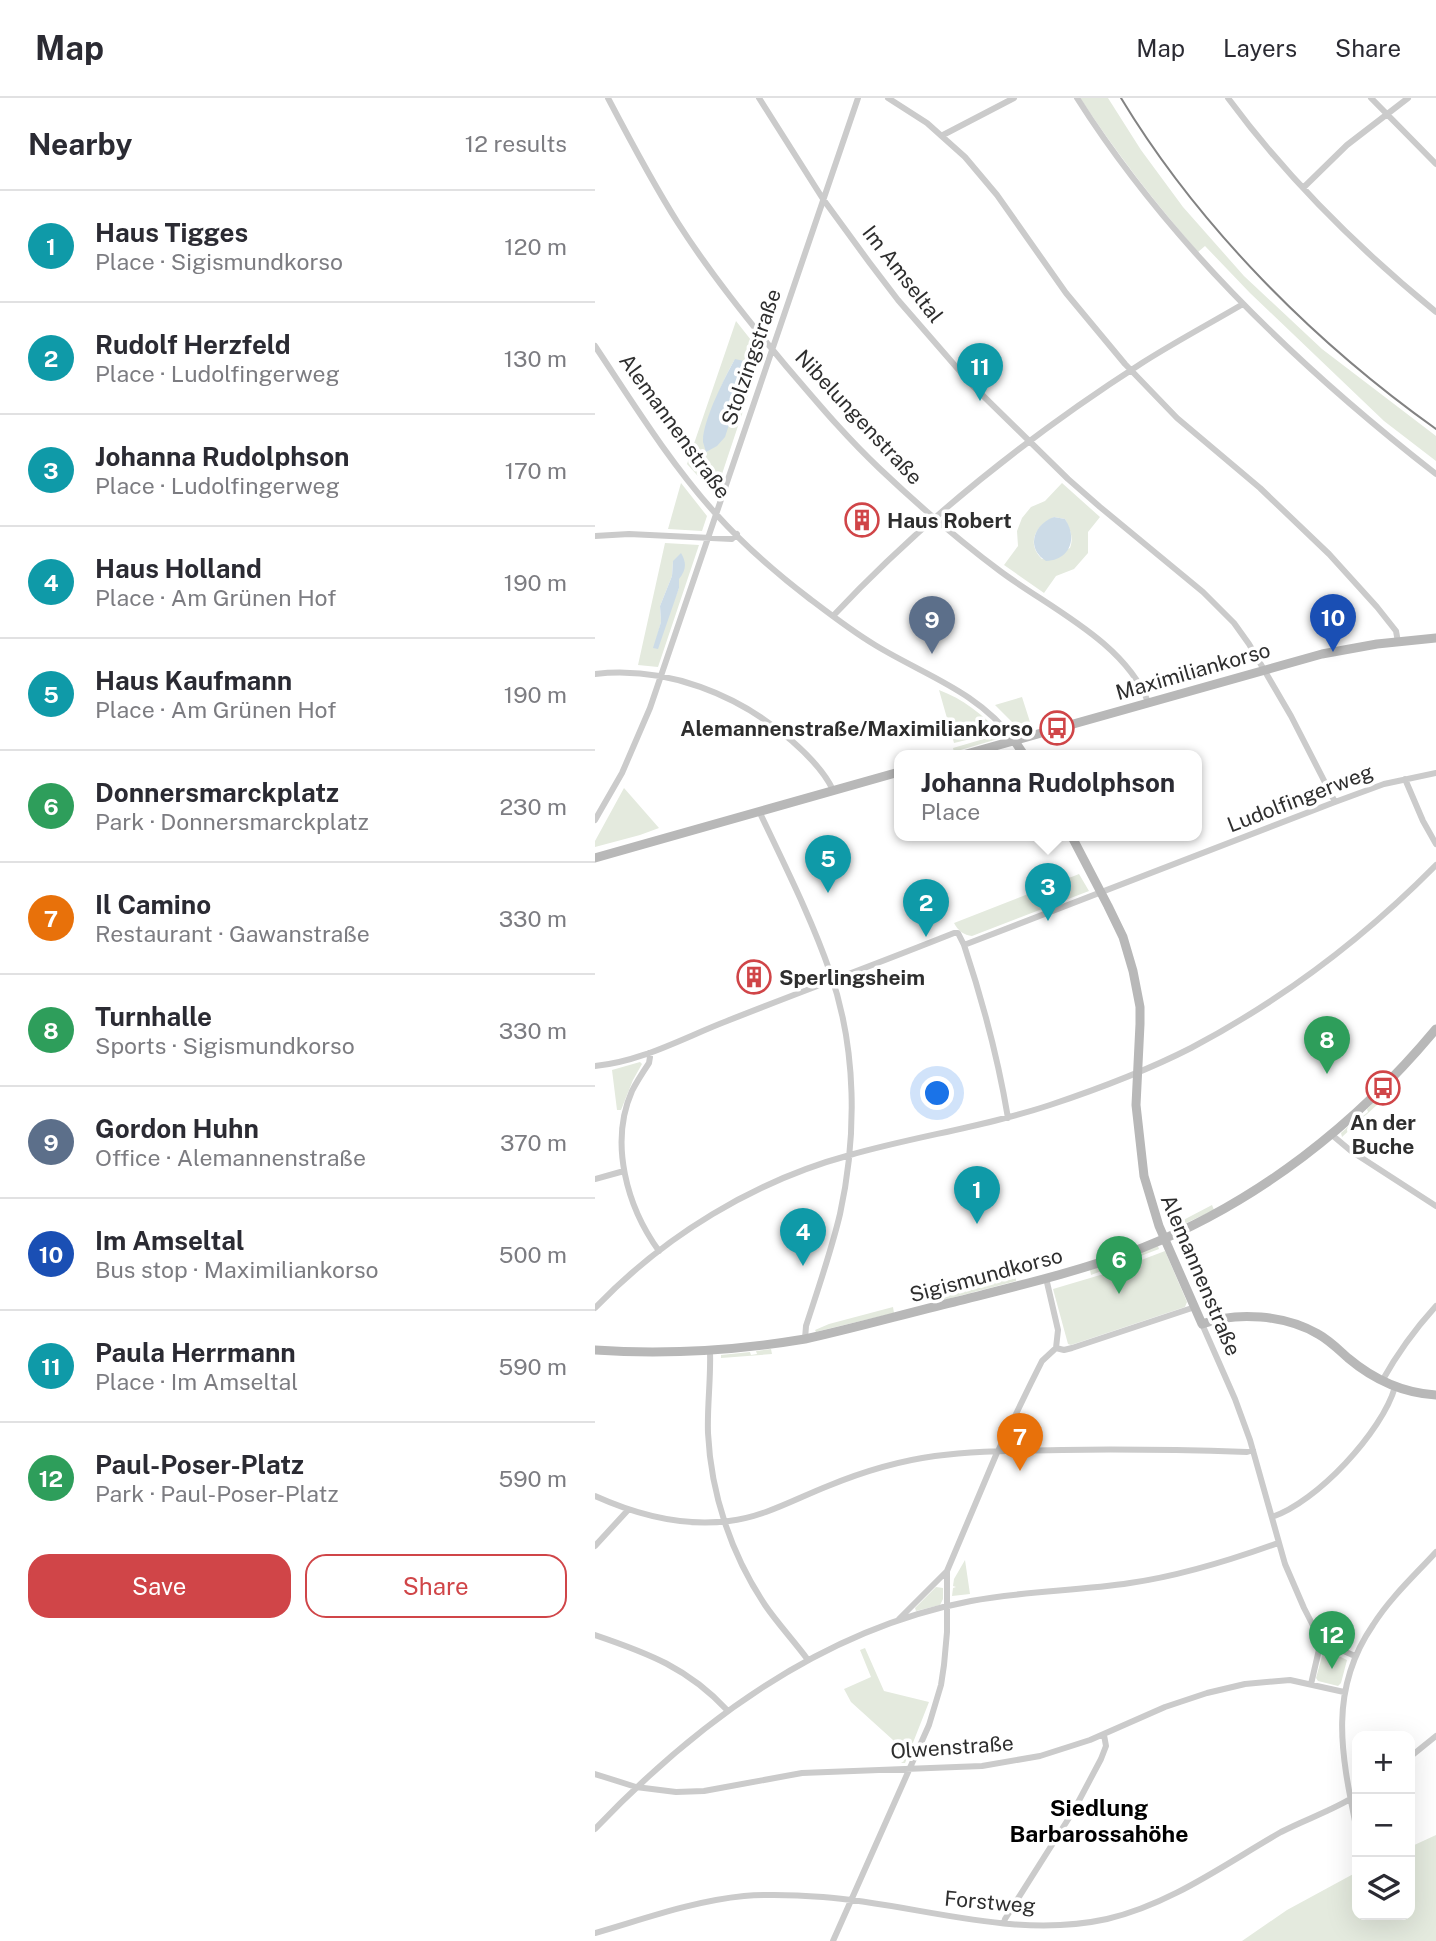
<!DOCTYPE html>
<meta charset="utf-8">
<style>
:root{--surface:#fff;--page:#f2f2f3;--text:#2b2b33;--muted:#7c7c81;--line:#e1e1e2;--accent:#d04548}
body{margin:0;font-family:"Public Sans",sans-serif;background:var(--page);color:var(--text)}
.controls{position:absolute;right:21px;bottom:21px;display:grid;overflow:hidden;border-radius:14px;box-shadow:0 7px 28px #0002}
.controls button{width:63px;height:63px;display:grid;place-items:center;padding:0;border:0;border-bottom:2px solid var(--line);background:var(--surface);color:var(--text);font:35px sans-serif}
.you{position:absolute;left:343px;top:996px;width:24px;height:24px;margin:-18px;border:5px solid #fff;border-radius:50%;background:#1a73e8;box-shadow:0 0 0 10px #1a73e833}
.badge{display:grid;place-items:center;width:46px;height:46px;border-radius:50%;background:var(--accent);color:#fff;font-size:23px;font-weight:700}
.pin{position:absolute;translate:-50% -58px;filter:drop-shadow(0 2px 4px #0008)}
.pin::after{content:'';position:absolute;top:37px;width:24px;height:21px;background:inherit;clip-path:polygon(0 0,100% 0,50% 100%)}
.popup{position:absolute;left:299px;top:652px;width:308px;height:91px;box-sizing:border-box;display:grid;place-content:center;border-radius:14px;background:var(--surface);filter:drop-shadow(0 2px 5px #0005);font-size:23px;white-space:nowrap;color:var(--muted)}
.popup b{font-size:26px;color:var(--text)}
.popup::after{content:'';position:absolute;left:50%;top:100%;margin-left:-14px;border:14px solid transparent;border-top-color:var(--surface)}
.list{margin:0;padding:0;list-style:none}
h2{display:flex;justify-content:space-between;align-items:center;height:91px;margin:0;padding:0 28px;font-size:30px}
h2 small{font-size:23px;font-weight:400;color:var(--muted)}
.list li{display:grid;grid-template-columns:46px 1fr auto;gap:21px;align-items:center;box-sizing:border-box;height:112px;padding:0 28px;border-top:2px solid var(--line)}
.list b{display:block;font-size:26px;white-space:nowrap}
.list p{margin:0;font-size:23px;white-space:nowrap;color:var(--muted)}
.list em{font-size:23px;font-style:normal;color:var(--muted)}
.actions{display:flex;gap:14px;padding:21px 28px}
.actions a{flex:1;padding:16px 0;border:2px solid var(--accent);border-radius:21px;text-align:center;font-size:24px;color:var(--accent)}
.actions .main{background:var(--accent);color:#fff}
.icon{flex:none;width:38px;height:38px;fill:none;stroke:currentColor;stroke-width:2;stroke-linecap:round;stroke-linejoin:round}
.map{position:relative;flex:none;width:841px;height:1843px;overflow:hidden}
header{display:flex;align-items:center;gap:42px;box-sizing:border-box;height:98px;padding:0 35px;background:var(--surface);border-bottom:2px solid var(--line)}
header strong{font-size:33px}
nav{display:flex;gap:38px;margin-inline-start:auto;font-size:24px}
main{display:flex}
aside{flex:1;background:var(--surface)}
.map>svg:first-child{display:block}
.green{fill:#e4eade;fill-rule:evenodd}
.water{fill:#ccdbe7}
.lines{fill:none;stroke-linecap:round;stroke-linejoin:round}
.street{stroke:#cbcbcb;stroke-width:6}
.secondary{stroke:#b8b8b8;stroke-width:9}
.tram{stroke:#838383;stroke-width:2}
.labels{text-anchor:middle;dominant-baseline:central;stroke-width:7;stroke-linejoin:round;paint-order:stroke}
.street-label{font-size:21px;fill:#2e2e2e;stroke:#fff}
.poi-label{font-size:21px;font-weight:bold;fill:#2e2e2e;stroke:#fff;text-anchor:start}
.neighbourhood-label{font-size:23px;font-weight:bold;fill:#000;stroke:#fff}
</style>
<header>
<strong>Map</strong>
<nav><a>Map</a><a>Layers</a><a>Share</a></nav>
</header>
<main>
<aside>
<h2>Nearby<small>12 results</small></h2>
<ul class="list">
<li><span class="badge" style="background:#0f9aa8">1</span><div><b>Haus Tigges</b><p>Place · Sigismundkorso</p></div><em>120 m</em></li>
<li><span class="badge" style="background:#0f9aa8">2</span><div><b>Rudolf Herzfeld</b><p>Place · Ludolfingerweg</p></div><em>130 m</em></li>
<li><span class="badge" style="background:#0f9aa8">3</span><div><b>Johanna Rudolphson</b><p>Place · Ludolfingerweg</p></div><em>170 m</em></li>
<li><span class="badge" style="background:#0f9aa8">4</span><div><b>Haus Holland</b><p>Place · Am Grünen Hof</p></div><em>190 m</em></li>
<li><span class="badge" style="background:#0f9aa8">5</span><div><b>Haus Kaufmann</b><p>Place · Am Grünen Hof</p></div><em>190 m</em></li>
<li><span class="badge" style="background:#2e9e5b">6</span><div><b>Donnersmarckplatz</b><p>Park · Donnersmarckplatz</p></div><em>230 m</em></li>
<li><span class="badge" style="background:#e8710a">7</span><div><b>Il Camino</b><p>Restaurant · Gawanstraße</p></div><em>330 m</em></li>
<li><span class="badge" style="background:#2e9e5b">8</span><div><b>Turnhalle</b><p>Sports · Sigismundkorso</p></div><em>330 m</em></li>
<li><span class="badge" style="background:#5c6f8a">9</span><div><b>Gordon Huhn</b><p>Office · Alemannenstraße</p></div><em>370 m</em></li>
<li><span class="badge" style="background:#1a4fb4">10</span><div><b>Im Amseltal</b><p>Bus stop · Maximiliankorso</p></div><em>500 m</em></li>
<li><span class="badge" style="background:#0f9aa8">11</span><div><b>Paula Herrmann</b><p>Place · Im Amseltal</p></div><em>590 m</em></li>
<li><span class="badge" style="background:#2e9e5b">12</span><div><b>Paul-Poser-Platz</b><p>Park · Paul-Poser-Platz</p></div><em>590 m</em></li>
</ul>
<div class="actions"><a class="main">Save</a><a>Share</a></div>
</aside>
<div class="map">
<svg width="841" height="1843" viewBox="0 0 841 1843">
<rect width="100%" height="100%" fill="#fff"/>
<!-- green -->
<path class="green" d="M485,0h28l33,52 42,57 61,69 78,73 114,87v25l-52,-40 -134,-128 -45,-47 -7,6c-43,-49 -82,-100 -118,-154z
M141,223l26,33 -47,141 -28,-31zM140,261l-32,81c8,-29 17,-55 32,-81z
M86,385l26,33 -5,15 -34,-2z
M467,385l38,34 -12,15v21l-14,16 -18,7 -12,17 -40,-28 14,-19 -1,-15 5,-13 9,-11 14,-6zM459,419l11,2c5,11 9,18 5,29l-28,11c-17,-17 -5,-34 12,-42z
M70,445l34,2 -41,122 -20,-2zM78,463l6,27 -25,60 7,-26 -1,-16 12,-30z
M344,592c24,9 43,24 60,42l-45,11z
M427,599l8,25 -14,4 -21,-21z
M409,635l-3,5 -47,14 -1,-4z
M29,690l35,40 -19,7 -45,12v-6z
M484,776l10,17 -117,45c-8,-1 -14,-5 -18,-13z
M45,964l2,2 -9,16 -12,30h-4l-5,-40z
M793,991l3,3 -49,45 -1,-4 20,-18 2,1 5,-4 -1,-3z
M617,1107l2,5 -43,20 -1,-3z
M563,1148l1,3 -68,26 -1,-5z
M570,1153l22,51 -2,5 -114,38 -3,-1 -15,-55 54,-16z
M421,1179v4l-76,20 -2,-4z
M298,1209l1,6 -75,18 -3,1 -1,-2 14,-6z
M176,1251l1,5 -51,4v-3l29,-3 1,3 6,-1 -1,-3z
M370,1462l5,34 -18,2 1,-8 3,-1 -3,-1 1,-7z
M341,1489l7,1v11l-3,6 -24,6 -1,-3z
M270,1550l19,43 45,11 -24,61h-4l3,-2 -11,-21 -42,-38 -7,-13 27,-12 -11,-27z
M729,1551l23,11 -6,23 -3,3 -20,-5 -2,-3z
M841,1737v106h-194l45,-31 70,-38v43h53v-68z"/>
<!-- water -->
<path class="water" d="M140,261l9,2 3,9 -22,67 -8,9 -11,6c-1,-3 -2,-7 -3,-10 -1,-20 22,-65 32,-83z
M459,419l11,2c13,19 5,41 -19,42 -21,-13 -12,-37 8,-44z
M86,455c6,10 5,17 -2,26v9l-21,61 -5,-1 8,-26 -1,-16 12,-30 1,-15z"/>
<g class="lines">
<!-- street -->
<path class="street" d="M13,0c22,42 44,84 70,125 32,50 70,97 108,143 30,35 59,70 93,102 38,36 78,71 121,103 48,36 125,71 148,131
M164,0l64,101 46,63 29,38 73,84 97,95 32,28 103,85 31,31 15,21 42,72 44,86
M293,0l39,25 38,34 32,38 69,98 59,71 52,54 83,70 69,66 48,53 19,24 2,11
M482,0c92,145 224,271 359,376
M633,0c59,80 131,151 208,214
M776,0l65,66
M348,37l71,-37
M708,90l44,-43 61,-47
M0,248c38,57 75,117 121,168 28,31 61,60 94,85 21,16 43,33 65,46 51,31 102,46 139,95
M0,438l34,-2 103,5 5,-5
M238,518c91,-97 197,-181 309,-253 33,-21 67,-39 101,-59
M0,576c72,-8 143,20 197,67 16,14 32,30 41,49
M810,681l18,42 13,23
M164,713c25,53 52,106 71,161 27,77 27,164 10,242 -9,38 -22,75 -34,112l-1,13
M0,722l27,-47 28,-65 208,-610
M369,847c19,57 34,113 44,173
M54,955l1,4 -1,6c-6,9 -12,18 -17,28 -23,52 -5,116 27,160
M0,968c46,-4 90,-29 132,-45 76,-30 152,-58 227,-88h4l6,12 371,-143 49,-18 52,-11
M737,1037l19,16 85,55
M0,1081l29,-8
M0,1210c69,-72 159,-127 255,-153 66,-19 134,-28 200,-50 48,-16 96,-34 141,-57 91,-48 173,-110 245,-183
M607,1226l33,75 15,41 35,124 19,44 17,33
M461,1250l8,2 8,-2 123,-41
M115,1254c1,27 -3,54 -2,81 3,61 23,121 57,172 13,19 29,36 43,55
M787,1283c15,-27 33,-52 54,-75
M0,1398c42,19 87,31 134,25 35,-4 66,-22 99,-35 34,-14 70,-25 107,-30 42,-6 84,-5 127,-6 62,-1 123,0 185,2l6,-2
M677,1419c45,-15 110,-85 123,-130
M0,1448l33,-36
M304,1521l48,-48
M0,1537c53,18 93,33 132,75
M726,1543l34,15
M716,1586l10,-43
M815,1659l26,-21
M0,1676l41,13 40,5 28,-1 98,-18 180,-7 58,-10 50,-16 75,-33 42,-14 38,-9 45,-4 54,12
M0,1731c102,-107 228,-200 376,-228 52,-10 106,-10 159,-18 50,-7 101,-23 148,-40
M762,1733c-15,-74 -30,-139 16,-206 17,-27 41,-49 63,-73
M409,1825l1,-4 69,-109 27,-51 5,-13 -2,-11
M0,1835c49,-14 98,-32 149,-37 26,-2 53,-1 79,1 94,7 189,43 284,22 64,-15 118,-55 174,-87 25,-13 53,-22 76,-37
M238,1843l96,-216 12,-40 3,-20 3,-33v-61l49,-116 35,-72 11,-22 14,-13 2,-18 -12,-52"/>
<!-- secondary -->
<path class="secondary" d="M419,642l10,15
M368,657l359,-101 55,-10 59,-6
M476,737l37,71 15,31 10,34 7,36v17l-4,81 8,71 15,50 43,98c35,-13 83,-9 116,10 11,6 20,15 30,24 25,21 54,35 88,37
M0,760l304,-86
M0,1252c73,5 138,1 210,-11 50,-11 99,-25 149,-37 63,-16 127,-31 188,-54 116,-46 215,-124 294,-219"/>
<!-- tram -->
<path class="tram" d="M526,0c78,129 193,244 315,331"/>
</g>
<!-- icons -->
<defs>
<symbol id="building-ring" viewBox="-11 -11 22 22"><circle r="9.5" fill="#fff" stroke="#d04548" stroke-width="1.5"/><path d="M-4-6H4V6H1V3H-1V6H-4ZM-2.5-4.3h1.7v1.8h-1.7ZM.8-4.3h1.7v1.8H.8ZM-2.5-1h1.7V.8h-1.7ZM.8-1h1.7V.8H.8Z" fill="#d04548"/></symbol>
<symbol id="bus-ring" viewBox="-11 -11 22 22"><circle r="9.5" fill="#fff" stroke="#d04548" stroke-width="1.5"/><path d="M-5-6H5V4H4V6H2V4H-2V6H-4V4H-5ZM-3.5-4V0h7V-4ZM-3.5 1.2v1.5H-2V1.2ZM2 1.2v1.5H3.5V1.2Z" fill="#d04548"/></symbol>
</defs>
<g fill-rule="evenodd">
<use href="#building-ring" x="248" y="403" width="38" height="38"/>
<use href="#bus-ring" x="443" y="611" width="38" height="38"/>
<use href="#building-ring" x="140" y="860" width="38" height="38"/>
<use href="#bus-ring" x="769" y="971" width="38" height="38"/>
</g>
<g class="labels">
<!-- street labels -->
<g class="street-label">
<text transform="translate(308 176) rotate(52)">Im Amseltal</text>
<text transform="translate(156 259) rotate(-71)">Stolzingstraße</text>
<text transform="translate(264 319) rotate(47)">Nibelungenstraße</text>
<text transform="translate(80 328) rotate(54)">Alemannenstraße</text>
<text transform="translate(598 573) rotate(-16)">Maximiliankorso</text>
<text transform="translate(705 700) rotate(-21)">Ludolfingerweg</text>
<text transform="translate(391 1177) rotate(-15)">Sigismundkorso</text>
<text transform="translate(606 1177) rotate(67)">Alemannenstraße</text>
<text transform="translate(357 1649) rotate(-4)">Olwenstraße</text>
<text transform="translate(395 1804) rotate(5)">Forstweg</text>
</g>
<!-- poi labels -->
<g class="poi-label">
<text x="292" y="422">Haus Robert</text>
<text x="438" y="630" text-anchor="end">Alemannenstraße/Maximiliankorso</text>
<text x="184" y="879">Sperlingsheim</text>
<text x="788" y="1024" text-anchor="middle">An der<tspan x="788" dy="24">Buche</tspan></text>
</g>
<!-- neighbourhood labels -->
<g class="neighbourhood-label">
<text x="504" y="1709">Siedlung<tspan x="504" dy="26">Barbarossahöhe</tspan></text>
</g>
</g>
</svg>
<div class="controls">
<button>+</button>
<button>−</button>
<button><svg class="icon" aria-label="layers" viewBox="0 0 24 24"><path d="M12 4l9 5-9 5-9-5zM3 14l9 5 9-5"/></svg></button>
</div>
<div class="you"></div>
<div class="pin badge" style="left:382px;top:1126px;background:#0f9aa8">1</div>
<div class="pin badge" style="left:331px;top:839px;background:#0f9aa8">2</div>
<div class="pin badge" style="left:453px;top:823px;background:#0f9aa8">3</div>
<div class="popup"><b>Johanna Rudolphson</b>Place</div>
<div class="pin badge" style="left:208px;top:1168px;background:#0f9aa8">4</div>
<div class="pin badge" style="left:233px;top:795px;background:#0f9aa8">5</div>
<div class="pin badge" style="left:524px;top:1196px;background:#2e9e5b">6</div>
<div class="pin badge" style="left:425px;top:1373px;background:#e8710a">7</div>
<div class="pin badge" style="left:732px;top:976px;background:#2e9e5b">8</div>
<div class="pin badge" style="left:337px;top:556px;background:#5c6f8a">9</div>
<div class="pin badge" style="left:738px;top:554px;background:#1a4fb4">10</div>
<div class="pin badge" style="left:385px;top:303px;background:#0f9aa8">11</div>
<div class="pin badge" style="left:737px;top:1571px;background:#2e9e5b">12</div>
</div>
</main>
